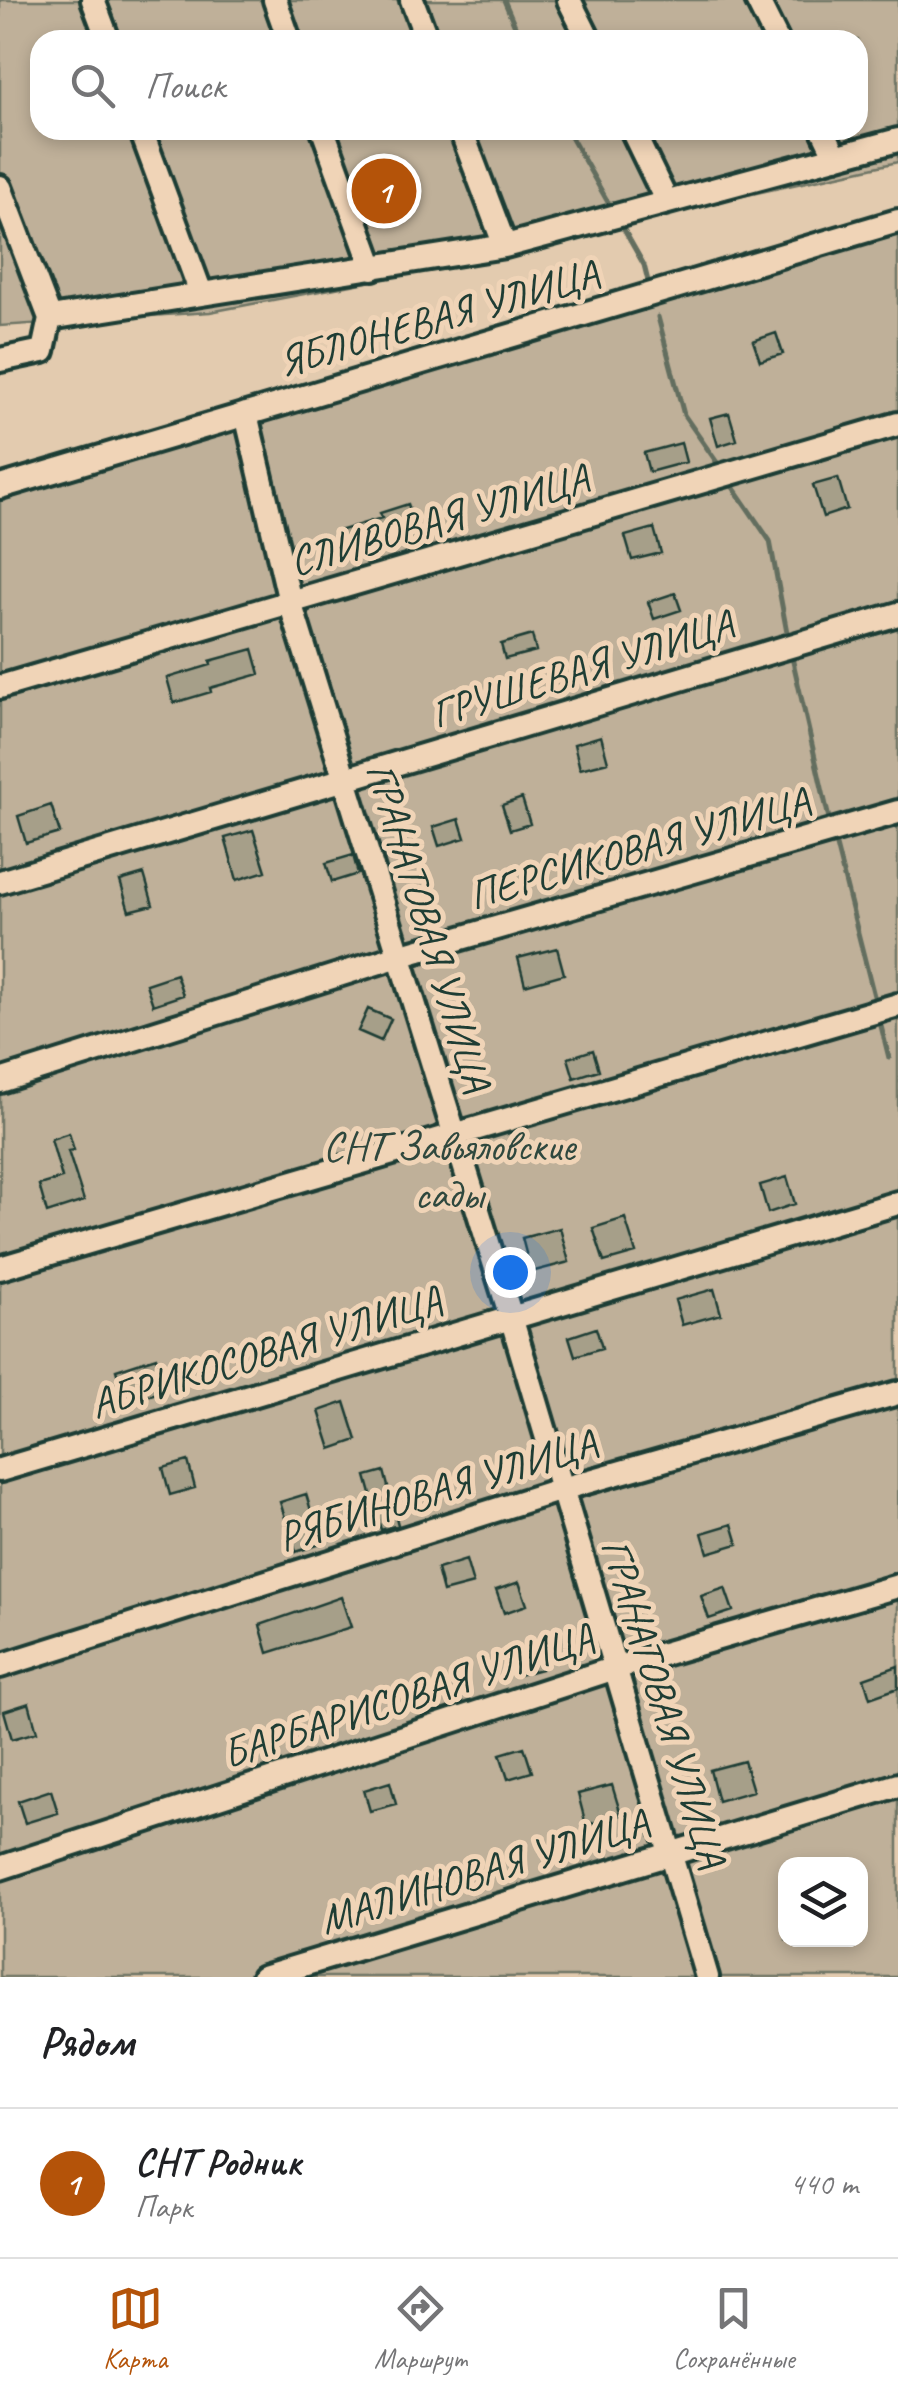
<!DOCTYPE html>
<html lang="ru">
<meta charset="utf-8">
<style>
:root{--surface:#fff;--page:#f2f2f2;--text:#202124;--muted:#757577;--line:#e0e0e0;--accent:#b45309}
body{margin:0;font-family:Caveat,sans-serif;background:var(--page);color:var(--text)}
.controls{position:absolute;right:30px;bottom:30px;display:grid;overflow:hidden;border-radius:20px;box-shadow:0 5px 15px #0003}
.controls button{width:90px;height:90px;display:grid;place-items:center;padding:0;border:0;border-bottom:2px solid var(--line);background:var(--surface);color:var(--text);font:50px sans-serif}
.you{position:absolute;left:510px;top:1272px;width:35px;height:35px;margin:-25px;border:8px solid #fff;border-radius:50%;background:#1a73e8;box-shadow:0 0 0 15px #1a73e833}
.badge{display:grid;place-items:center;width:65px;height:65px;border-radius:50%;background:var(--accent);color:#fff;font-size:32px;font-weight:700}
.pin{position:absolute;translate:-50% -50%;border:5px solid #fff;box-shadow:0 2px 10px #0006}
.list{margin:0;padding:0;list-style:none}
h2{display:flex;justify-content:space-between;align-items:center;height:130px;margin:0;padding:0 40px;font-size:42px}
h2 small{font-size:32px;font-weight:400;color:var(--muted)}
.list li{display:grid;grid-template-columns:65px 1fr auto;gap:30px;align-items:center;box-sizing:border-box;height:150px;padding:0 40px;border-top:2px solid var(--line)}
.list b{display:block;font-size:38px;white-space:nowrap}
.list p{margin:0;font-size:32px;white-space:nowrap;color:var(--muted)}
.list em{font-size:32px;font-style:normal;color:var(--muted)}
.icon{flex:none;width:55px;height:55px;fill:none;stroke:currentColor;stroke-width:2;stroke-linecap:round;stroke-linejoin:round}
.map{position:relative;flex:none;width:898px;height:1977px;overflow:hidden}
.search{position:absolute;background:var(--surface);box-shadow:0 5px 15px #0003;left:30px;right:30px;top:30px;height:110px;display:flex;align-items:center;gap:25px;box-sizing:border-box;padding:0 35px;border-radius:30px;color:var(--muted);font-size:38px}
.sheet{height:280px;background:var(--surface)}
nav{display:flex;justify-content:space-around;align-items:center;box-sizing:border-box;height:140px;border-top:2px solid var(--line);background:var(--surface);font-size:28px;color:var(--muted)}
nav a{display:grid;justify-items:center;gap:5px}
nav .on{color:var(--accent)}
.map>svg:first-child{display:block}
.green{fill:#bfb099;stroke:#6f7666;stroke-width:2.5;fill-rule:evenodd}
.lines{fill:none;stroke-linecap:round;stroke-linejoin:round}
.stream{stroke:#636e5f;stroke-width:5}
.building{fill:#a69f89;stroke:#1f3d34;stroke-width:2.5}
.minor-casing{stroke:#1f3d34;stroke-width:30}
.minor{stroke:#f0d4b7;stroke-width:22}
.labels{text-anchor:middle;dominant-baseline:central;stroke-width:10;stroke-linejoin:round;paint-order:stroke}
.street-label{font-size:42px;fill:#1f3d34;stroke:#f0d4b7}
.park-label{font-size:42px;fill:#2f483e;stroke:#f0d4b7}
</style>
<div class="map">
<svg width="898" height="1977" viewBox="0 0 898 1977">
<rect width="100%" height="100%" fill="#e3cbaf"/>
<filter id="ink" filterUnits="userSpaceOnUse"><feTurbulence type="fractalNoise" baseFrequency=".01" numOctaves="2"/><feDisplacementMap in="SourceGraphic" scale="20" xChannelSelector="R" yChannelSelector="G"/><feConvolveMatrix kernelMatrix="1 2 1 2 8 2 1 2 1" color-interpolation-filters="sRGB"/></filter>
<g filter="url(#ink)">
<!-- green -->
<path class="green" d="M0,0h898v162l-261,57 -134,37 -293,56 -210,14zM40,40h818v90h-818z
M898,212v1765h-898v-1501zM786,1864h74v76h-74z"/>
<g class="lines">
<!-- stream -->
<path class="stream" d="M504,0l17,40
M567,130l42,74
M623,228l21,37 4,16
M658,317l26,98 34,49
M733,487l37,54 18,97
M791,653l39,170
M834,838l40,158
M880,1022l9,36"/>
</g>
<!-- building -->
<path class="building" d="M776,333l7,21 -23,7 -7,-20z
M729,413l8,27 -19,6 -8,-28z
M681,443l5,19 -37,10 -5,-19z
M838,478l9,31 -24,8 -10,-32z
M408,504l7,21 -48,15 3,8 -24,8 -8,-25 44,-13 -2,-5z
M654,528l7,25 -29,7 -7,-24z
M675,593l6,17 -27,9 -6,-17z
M532,635l4,16 -31,8 -4,-15z
M253,649l7,25 -50,14 1,4 -37,11 -7,-25 44,-13 -1,-4z
M601,736l7,26 -28,7 -6,-25z
M522,798l8,26 -20,6 -8,-25z
M51,805l9,28 -34,10 -8,-27z
M459,819l6,19 -26,8 -6,-19z
M253,830l13,41 -29,9 -12,-42z
M353,855l5,19 -26,8 -6,-19z
M144,874l9,31 -24,6 -9,-30z
M557,948l7,26 -39,11 -7,-27z
M176,974l7,21 -30,10 -7,-21z
M368,1009l23,10 -10,22 -23,-10z
M593,1050l6,20 -25,8 -6,-20z
M69,1133l5,17 -6,1 16,50 -37,12 -8,-28 23,-7 -11,-39z
M787,1177l8,27 -27,9 -8,-28z
M625,1218l11,35 -32,9 -11,-34z
M560,1228l9,34 -38,10 -9,-34z
M714,1289l7,25 -39,11 -7,-25z
M596,1328l6,20 -27,8 -6,-19z
M156,1357l10,33 -40,13 -10,-33z
M345,1402l12,38 -26,9 -12,-38z
M188,1461l7,27 -25,7 -7,-27z
M384,1471l14,54 -17,5 -15,-54z
M306,1494l15,50 -25,8 -16,-50z
M732,1524l6,20 -30,9 -6,-20z
M466,1560l7,24 -30,8 -6,-23z
M519,1582l8,23 -23,8 -8,-23z
M725,1588l8,23 -24,8 -8,-23z
M341,1597l10,30 -83,26 -8,-28z
M535,1647l6,22 -26,7 -7,-22z
M898,1666v22l-28,10 -6,-20z
M29,1703l8,29 -25,7 -8,-28z
M524,1747l8,25 -24,7 -8,-25z
M744,1761l9,30 -35,10 -8,-31z
M390,1782l6,22 -26,7 -6,-21z
M612,1785l9,30 -35,10 -8,-31z
M51,1790l7,23 -33,10 -7,-22z"/>
<g class="lines">
<defs>
<path id="minor" d="M93,0l15,40
M275,0l14,40
M412,0l15,40
M569,0l20,40
M757,0l20,40
M141,130l60,163
M323,130l50,138
M632,130l35,72
M823,130l13,27
M0,187l50,131 -7,33 -43,9
M505,246l393,-106
M50,318l455,-72 -44,-116
M246,414l44,188 221,715 196,660
M0,487l898,-266
M0,687l898,-263
M0,882l898,-268
M0,1081l399,-125 499,-144
M0,1268l898,-263
M0,1470l898,-267
M0,1666l562,-177 336,-96
M0,1868l615,-200 283,-82
M263,1977l635,-192"/>
</defs>
<!-- minor casing -->
<use href="#minor" class="minor-casing"/>
<!-- minor -->
<use href="#minor" class="minor"/>
</g>
</g>
<g class="labels">
<!-- street labels -->
<g class="street-label">
<text transform="translate(438 318) rotate(-16)">ЯБЛОНЕВАЯ УЛИЦА</text>
<text transform="translate(439 520) rotate(-16)">СЛИВОВАЯ УЛИЦА</text>
<text transform="translate(582 669) rotate(-17)">ГРУШЕВАЯ УЛИЦА</text>
<text transform="translate(639 848) rotate(-16)">ПЕРСИКОВАЯ УЛИЦА</text>
<text transform="translate(429 927) rotate(73)">ГРАНАТОВАЯ УЛИЦА</text>
<text transform="translate(266 1352) rotate(-17)">АБРИКОСОВАЯ УЛИЦА</text>
<text transform="translate(437 1490) rotate(-17)">РЯБИНОВАЯ УЛИЦА</text>
<text transform="translate(408 1696) rotate(-18)">БАРБАРИСОВАЯ УЛИЦА</text>
<text transform="translate(664 1703) rotate(73)">ГРАНАТОВАЯ УЛИЦА</text>
<text transform="translate(484 1871) rotate(-17)">МАЛИНОВАЯ УЛИЦА</text>
</g>
<!-- park labels -->
<g class="park-label">
<text x="449" y="1146">СНТ Завьяловские<tspan x="449" dy="48">сады</tspan></text>
</g>
</g>
</svg>
<div class="controls">
<button><svg class="icon" aria-label="layers" viewBox="0 0 24 24"><path d="M12 4l9 5-9 5-9-5zM3 14l9 5 9-5"/></svg></button>
</div>
<div class="you"></div>
<div class="pin badge" style="left:384px;top:191px">1</div>
<div class="search"><svg class="icon" aria-label="search" viewBox="0 0 24 24"><circle cx="10" cy="10" r="6"/><path d="M15 15l6 6"/></svg>Поиск</div>
</div>
<section class="sheet">
<h2>Рядом<small></small></h2>
<ul class="list">
<li><span class="badge">1</span><div><b>СНТ Родник</b><p>Парк</p></div><em>440 m</em></li>
</ul>
</section>
<nav>
<a class="on"><svg class="icon" aria-label="map" viewBox="0 0 24 24"><path d="M3 6l6-2 6 2 6-2v14l-6 2-6-2-6 2zM9 4v14M15 6v14"/></svg>Карта</a>
<a><svg class="icon" aria-label="directions" viewBox="0 0 24 24"><path d="M12 3l9 9-9 9-9-9zM9 14v-3h6M13 9l2 2-2 2"/></svg>Маршрут</a>
<a><svg class="icon" aria-label="saved" viewBox="0 0 24 24"><path d="M7 4h10v16l-5-4-5 4z"/></svg>Сохранённые</a>
</nav>
